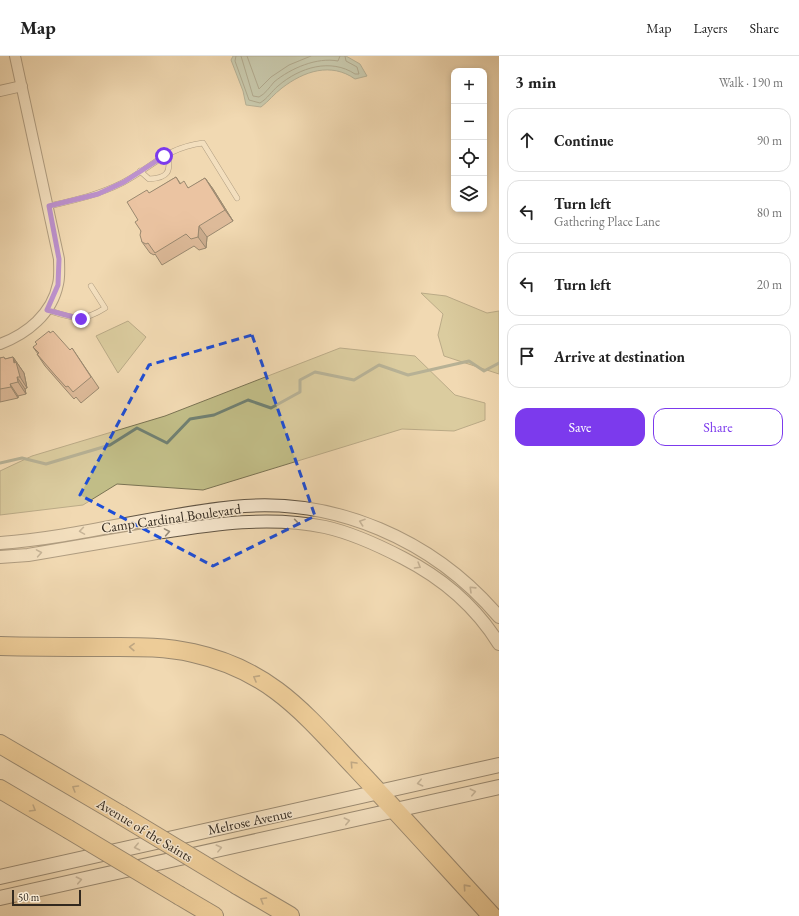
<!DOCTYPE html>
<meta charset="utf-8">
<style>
:root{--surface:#fff;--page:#f6f6f6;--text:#222;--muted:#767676;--line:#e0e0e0;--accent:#7c3aed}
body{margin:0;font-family:"EB Garamond",serif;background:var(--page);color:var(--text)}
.controls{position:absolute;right:12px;top:12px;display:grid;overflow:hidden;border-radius:8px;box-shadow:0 2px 6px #0003}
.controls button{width:36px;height:36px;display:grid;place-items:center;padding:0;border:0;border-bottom:1px solid var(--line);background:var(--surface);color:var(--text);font:20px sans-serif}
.scale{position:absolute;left:12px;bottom:10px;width:69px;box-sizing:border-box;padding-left:4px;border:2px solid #32291f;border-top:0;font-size:11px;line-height:14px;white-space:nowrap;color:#32291f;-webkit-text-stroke:3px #f6e6cd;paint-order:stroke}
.stop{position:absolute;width:12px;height:12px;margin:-9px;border:3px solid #7c3aed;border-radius:50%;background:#fff}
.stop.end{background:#7c3aed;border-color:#fff;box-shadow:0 1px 4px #0008}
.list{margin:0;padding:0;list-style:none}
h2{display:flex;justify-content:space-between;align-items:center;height:52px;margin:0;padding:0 16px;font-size:17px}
h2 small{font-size:13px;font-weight:400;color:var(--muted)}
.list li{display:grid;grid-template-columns:26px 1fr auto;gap:12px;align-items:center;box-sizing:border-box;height:64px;margin:0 8px 8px;padding:0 8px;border:1px solid var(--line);border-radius:12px}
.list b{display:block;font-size:15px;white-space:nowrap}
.list p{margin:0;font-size:13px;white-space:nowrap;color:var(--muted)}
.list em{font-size:13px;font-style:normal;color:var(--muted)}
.actions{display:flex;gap:8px;padding:12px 16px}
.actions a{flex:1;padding:9px 0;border:1px solid var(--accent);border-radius:12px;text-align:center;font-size:14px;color:var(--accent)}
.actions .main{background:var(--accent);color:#fff}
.icon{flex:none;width:22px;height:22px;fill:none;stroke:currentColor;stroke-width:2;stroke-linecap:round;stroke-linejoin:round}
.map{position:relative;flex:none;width:499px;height:860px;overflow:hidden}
header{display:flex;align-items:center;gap:24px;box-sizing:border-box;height:56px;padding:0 20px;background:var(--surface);border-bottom:1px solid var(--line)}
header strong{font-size:19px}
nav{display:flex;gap:22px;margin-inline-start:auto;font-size:14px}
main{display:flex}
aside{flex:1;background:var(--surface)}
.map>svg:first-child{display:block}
.green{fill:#c1bd87;stroke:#7a7353}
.water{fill:#9bbaaa;stroke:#718072}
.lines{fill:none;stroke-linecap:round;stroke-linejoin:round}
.shore{stroke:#667264;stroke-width:1}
.stream{stroke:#718072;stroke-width:3}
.service-casing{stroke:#625544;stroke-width:6}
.minor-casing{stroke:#625544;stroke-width:12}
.tertiary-casing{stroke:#625544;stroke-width:14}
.secondary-casing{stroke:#32291f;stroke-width:16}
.motorway-casing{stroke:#32291f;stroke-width:20}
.service{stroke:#f6e6cd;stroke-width:5}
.minor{stroke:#f6e6cd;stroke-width:10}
.tertiary{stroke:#f6e6cd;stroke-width:12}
.secondary{stroke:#f6e6cd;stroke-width:14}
.motorway{stroke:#e8bc79;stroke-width:18}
.motorway-bridge-casing{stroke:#32291f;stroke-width:20;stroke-linecap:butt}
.motorway-bridge{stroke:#e8bc79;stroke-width:18}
.wall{fill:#c5947b;stroke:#32291f}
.shaded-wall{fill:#a07864;stroke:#32291f}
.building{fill:#e5ac8f;stroke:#32291f}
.oneway{stroke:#948876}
.oneway2{stroke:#846b48}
.route{stroke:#7c3aed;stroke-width:5}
.marked{fill:none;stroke:#1d4ed8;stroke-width:3;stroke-dasharray:8 5;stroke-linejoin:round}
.labels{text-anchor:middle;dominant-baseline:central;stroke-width:3;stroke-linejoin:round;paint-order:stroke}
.street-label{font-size:14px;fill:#32291f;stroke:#f6e6cd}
</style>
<header>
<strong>Map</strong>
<nav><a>Map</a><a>Layers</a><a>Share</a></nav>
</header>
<main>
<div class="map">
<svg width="499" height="860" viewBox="0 0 499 860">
<rect width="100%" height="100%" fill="#f1d9b2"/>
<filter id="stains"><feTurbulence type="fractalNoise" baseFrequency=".005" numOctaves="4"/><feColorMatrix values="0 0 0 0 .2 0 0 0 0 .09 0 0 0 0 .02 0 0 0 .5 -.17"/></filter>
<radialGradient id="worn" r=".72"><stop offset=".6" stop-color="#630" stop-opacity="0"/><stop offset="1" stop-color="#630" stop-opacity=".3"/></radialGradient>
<!-- green -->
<path class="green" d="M421,237l25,3 41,17 12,-2v63l-55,-18 -6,-21 5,-21z
M128,265l18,16 -28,36 -22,-37z
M340,292l75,8 40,39 30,8v17l-31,11 -52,-2 -199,61 -86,-6 -34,21 -83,10v-44l32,-15 133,-40z"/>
<!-- water -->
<path class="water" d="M233,0h113l14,8 7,12 -12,3c-24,-17 -51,-8 -73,9 -8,6 -13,13 -21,19l-15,-2 -3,-14 -12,-31z"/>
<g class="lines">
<!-- shore -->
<path class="shore" d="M236,0l-1,5 14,39 11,3c8,-5 11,-11 18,-17 22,-19 53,-28 77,-12h4l-2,-7 -11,-6 -1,-5
M241,0l12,40 6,1c6,-3 10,-9 15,-15 17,-14 43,-25 64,-21l2,-5
M247,0l12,33 12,-12 18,-12 22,-9"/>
<!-- stream -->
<path class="stream" d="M0,407l22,-5 24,6 64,-19 27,-17 30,15 23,-24 24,-4 34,-15 23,8 29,-16v-12l15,-8 39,8 25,-15 29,10 61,-14 15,10 15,-8"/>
<defs>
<path id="service" d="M140,115l9,8c19,-1 22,-7 19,-25
M49,150c26,-6 49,-11 73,-23 31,-16 43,-35 81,-40l34,55
M47,254c25,8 35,13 58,-2l-14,-22"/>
<path id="minor" d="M0,35l22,-5
M0,288c27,-10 52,-30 58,-60 2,-8 1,-17 1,-25l-44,-203"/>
<path id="tertiary" d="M0,487c79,-6 155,-28 233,-36 101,-11 201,33 266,110
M0,501l28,-2c41,-7 82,-14 123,-21 58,-9 115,-19 174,-7 27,6 53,18 78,31 39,20 73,49 96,86"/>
<path id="secondary" d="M0,821l499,-112
M0,842l499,-111"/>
<path id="motorway" d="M0,590c34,1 68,1 103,1 30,0 60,-1 90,6 77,17 111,60 162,114 46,49 91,99 137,149
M0,688l121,71
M0,733l68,40
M237,829l53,31
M180,840l34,20"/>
</defs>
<!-- service casing -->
<use href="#service" class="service-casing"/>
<!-- minor casing -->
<use href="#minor" class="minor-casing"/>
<!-- tertiary casing -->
<use href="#tertiary" class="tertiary-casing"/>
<!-- secondary casing -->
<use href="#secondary" class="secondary-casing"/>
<!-- motorway casing -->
<use href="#motorway" class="motorway-casing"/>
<!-- service -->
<use href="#service" class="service"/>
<!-- minor -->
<use href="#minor" class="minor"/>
<!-- tertiary -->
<use href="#tertiary" class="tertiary"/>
<!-- secondary -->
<use href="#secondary" class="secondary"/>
<!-- motorway -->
<use href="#motorway" class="motorway"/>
<defs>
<path id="motorway-bridge" d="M121,759l116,70
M68,773l112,67"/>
</defs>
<!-- motorway-bridge casing -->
<use href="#motorway-bridge" class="motorway-bridge-casing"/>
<!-- motorway-bridge -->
<use href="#motorway-bridge" class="motorway-bridge"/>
</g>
<!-- wall -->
<path class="wall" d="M176,121l4,6 9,5 16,-10 8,11 20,32 -26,16 -1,11 -7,2 -5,-4 -32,19 -7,-11 -1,1 -4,-2 -8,-11 -1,-11 -3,-11 12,-27z
M33,291l37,3 2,-2 27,40 -18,15 -5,-6 -2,2 -29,-33 -8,-12h1z
M13,301l11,16 3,15 -2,1 1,5 -8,2v2l-18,4v-44l6,1z"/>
<!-- shaded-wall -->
<path class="shaded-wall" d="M205,122l8,11 20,32 -8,-11z
M199,170l8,11 -1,11 -8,-11z
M13,301l11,16 3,15 -7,-11z
M17,321l8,12 1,5 -8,-12z
M10,328l8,12v2l-7,-11z"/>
<!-- building -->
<path class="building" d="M176,121l4,7 4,-3 4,7 17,-10 20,32 -26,16 -1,11 -7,2 -5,-5 -31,19 -7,-10 -2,1 -4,-2 -2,-7 1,-4 -6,-9 3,-2 -11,-18 20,-12 2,3z
M49,275l1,2 3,-2 17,19 2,-2 19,29 -18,15 -5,-6 -2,1 -11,-12 -18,-21 2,-1 -6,-6 4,-3 -2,-2z
M4,301l1,2 8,-2 1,6 2,-1 4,15h-3l1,5 -8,2 1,3 -11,2v-31z"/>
<!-- one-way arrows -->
<defs><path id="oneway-chevron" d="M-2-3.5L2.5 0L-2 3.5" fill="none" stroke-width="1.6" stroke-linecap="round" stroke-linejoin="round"/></defs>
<g class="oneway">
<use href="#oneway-chevron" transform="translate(362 466) rotate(-161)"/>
<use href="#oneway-chevron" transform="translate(296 467) rotate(9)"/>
<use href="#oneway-chevron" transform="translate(82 475) rotate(171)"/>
<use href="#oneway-chevron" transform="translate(167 476) rotate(-10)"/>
<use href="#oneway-chevron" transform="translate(39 497) rotate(-10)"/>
<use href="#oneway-chevron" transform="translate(418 510) rotate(31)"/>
<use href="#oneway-chevron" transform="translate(472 533) rotate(-136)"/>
<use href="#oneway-chevron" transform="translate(420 727) rotate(167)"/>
<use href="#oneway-chevron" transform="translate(473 736) rotate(-13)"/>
<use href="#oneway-chevron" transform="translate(347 765) rotate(-13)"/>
<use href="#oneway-chevron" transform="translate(137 791) rotate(167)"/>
<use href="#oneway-chevron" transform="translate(219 792) rotate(-14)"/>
<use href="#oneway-chevron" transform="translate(79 824) rotate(-12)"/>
</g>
<g class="oneway2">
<use href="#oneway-chevron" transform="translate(132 591) rotate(-178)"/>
<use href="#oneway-chevron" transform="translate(256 622) rotate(-151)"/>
<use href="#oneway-chevron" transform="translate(353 708) rotate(-133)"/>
<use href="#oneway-chevron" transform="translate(75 732) rotate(-149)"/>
<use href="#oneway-chevron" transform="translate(33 753) rotate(31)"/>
<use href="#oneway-chevron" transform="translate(466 831) rotate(-132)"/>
<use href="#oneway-chevron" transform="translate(263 844) rotate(-149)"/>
</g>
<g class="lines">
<!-- route -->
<path class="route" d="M81,263l-34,-9 11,-25 1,-26 -10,-53 49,-12 26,-12 40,-26"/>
</g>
<!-- marked area -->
<path d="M0 0H499V860H0ZM252,279l63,181 -102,50 -133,-71 69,-130z" fill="#f1d9b2" fill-opacity=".55" fill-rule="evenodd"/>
<path class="marked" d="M252,279l63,181 -102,50 -133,-71 69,-130z"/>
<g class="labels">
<!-- street labels -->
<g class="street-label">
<text transform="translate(171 462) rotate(-8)">Camp Cardinal Boulevard</text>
<text transform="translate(250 765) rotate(-12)">Melrose Avenue</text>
<text transform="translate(145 774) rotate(31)">Avenue of the Saints</text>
</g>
</g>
<rect width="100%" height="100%" filter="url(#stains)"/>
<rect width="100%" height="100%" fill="url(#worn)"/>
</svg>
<div class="controls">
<button>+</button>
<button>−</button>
<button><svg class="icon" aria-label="locate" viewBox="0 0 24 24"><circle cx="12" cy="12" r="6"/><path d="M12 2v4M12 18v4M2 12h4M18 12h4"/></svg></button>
<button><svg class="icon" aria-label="layers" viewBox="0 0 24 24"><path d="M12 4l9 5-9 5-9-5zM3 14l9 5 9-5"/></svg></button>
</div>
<div class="scale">50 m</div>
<div class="stop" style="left:164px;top:100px"></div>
<div class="stop end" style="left:81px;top:263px"></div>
</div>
<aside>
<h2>3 min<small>Walk · 190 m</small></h2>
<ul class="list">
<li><svg class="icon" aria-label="ahead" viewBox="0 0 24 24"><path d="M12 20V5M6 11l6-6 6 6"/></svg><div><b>Continue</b></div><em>90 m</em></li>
<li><svg class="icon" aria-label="left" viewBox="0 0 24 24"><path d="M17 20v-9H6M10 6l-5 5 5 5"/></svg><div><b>Turn left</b><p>Gathering Place Lane</p></div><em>80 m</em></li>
<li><svg class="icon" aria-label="left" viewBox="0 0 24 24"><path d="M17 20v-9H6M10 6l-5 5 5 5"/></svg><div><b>Turn left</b></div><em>20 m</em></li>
<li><svg class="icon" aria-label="arrive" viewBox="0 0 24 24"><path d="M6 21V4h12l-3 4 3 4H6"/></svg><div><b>Arrive at destination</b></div></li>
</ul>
<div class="actions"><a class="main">Save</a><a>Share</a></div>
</aside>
</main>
